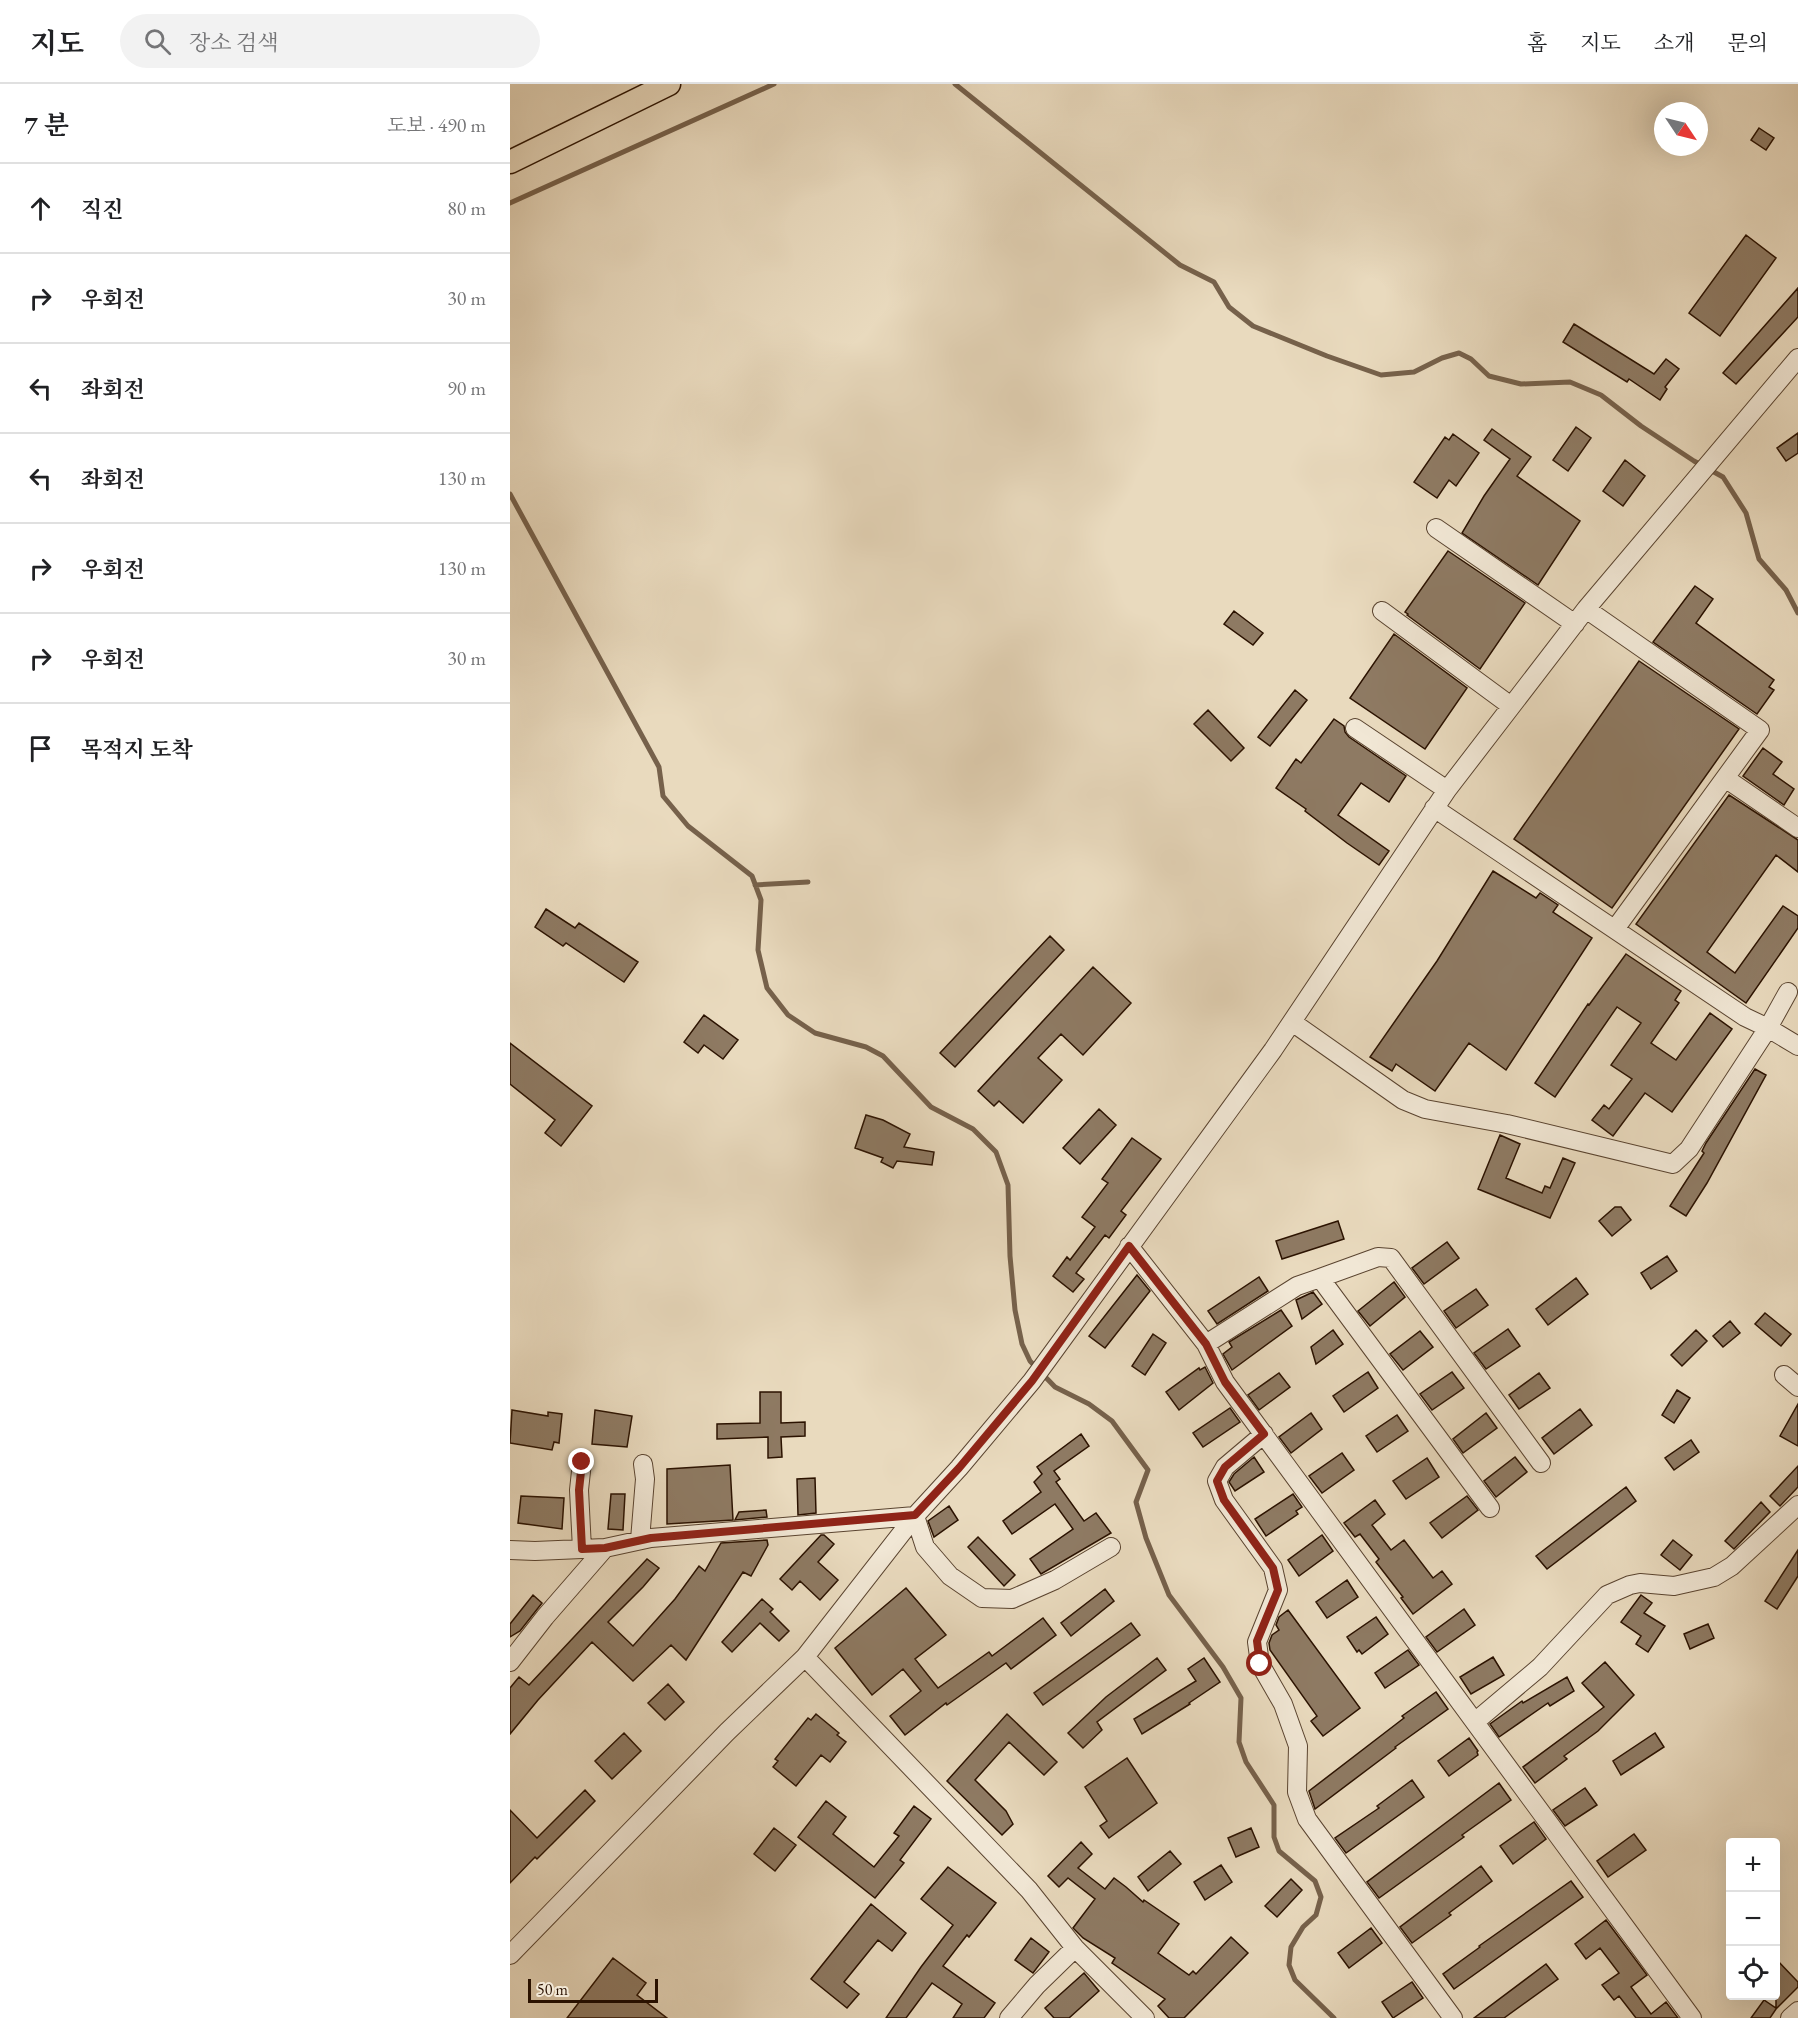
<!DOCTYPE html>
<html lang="ko">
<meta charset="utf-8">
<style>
:root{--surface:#fff;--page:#f2f2f2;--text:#202124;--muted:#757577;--line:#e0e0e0}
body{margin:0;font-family:"EB Garamond","Noto Serif KR",serif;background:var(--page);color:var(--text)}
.controls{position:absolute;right:18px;bottom:18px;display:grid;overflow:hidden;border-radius:6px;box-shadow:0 6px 24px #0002}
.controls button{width:54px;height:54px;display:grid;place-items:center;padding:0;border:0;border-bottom:2px solid var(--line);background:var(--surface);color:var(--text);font:30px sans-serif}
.compass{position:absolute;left:1144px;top:18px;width:54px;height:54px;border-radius:50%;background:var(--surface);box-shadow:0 6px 24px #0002;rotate:125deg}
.scale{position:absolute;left:18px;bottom:15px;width:130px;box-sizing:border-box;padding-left:6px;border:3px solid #2b1200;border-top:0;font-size:16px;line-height:21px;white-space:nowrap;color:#2b1200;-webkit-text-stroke:4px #f1e7d5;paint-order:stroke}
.stop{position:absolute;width:18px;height:18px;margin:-14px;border:4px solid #8f2418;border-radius:50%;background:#fff}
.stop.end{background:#8f2418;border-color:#fff;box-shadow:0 2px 6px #0008}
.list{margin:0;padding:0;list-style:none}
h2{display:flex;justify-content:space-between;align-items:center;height:78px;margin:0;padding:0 24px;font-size:26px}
h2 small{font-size:20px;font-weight:400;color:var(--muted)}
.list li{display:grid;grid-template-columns:39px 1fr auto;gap:18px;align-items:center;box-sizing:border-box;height:90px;padding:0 24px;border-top:2px solid var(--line)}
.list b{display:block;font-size:22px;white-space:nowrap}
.list em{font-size:20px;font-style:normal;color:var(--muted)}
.icon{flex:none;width:33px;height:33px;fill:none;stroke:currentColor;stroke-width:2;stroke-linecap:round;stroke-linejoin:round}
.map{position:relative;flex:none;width:1288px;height:1934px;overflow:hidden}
header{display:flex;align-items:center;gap:36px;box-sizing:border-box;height:84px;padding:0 30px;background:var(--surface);border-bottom:2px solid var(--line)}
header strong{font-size:28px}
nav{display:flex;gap:33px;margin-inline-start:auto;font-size:21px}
.search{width:420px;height:54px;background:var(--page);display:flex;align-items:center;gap:15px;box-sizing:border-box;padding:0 21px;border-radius:33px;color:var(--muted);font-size:22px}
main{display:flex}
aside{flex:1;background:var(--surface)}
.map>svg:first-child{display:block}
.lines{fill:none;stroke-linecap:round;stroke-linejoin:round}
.stream{stroke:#76614b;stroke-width:5}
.building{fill:#8e7a63;stroke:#2b1200;stroke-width:1.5}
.minor-casing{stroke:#5a4430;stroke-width:20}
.major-casing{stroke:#2b1200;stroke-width:25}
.minor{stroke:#f1e7d5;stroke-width:18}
.major{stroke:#e9dabe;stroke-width:22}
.route{stroke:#8f2418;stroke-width:8}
</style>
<header>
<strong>지도</strong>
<div class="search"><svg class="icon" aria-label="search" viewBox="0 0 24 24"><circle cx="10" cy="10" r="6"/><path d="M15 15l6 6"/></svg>장소 검색</div>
<nav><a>홈</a><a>지도</a><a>소개</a><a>문의</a></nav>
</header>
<main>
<aside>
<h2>7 분<small>도보 · 490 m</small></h2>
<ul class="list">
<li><svg class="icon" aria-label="ahead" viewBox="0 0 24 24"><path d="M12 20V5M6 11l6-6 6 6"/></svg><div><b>직진</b></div><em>80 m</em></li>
<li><svg class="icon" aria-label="right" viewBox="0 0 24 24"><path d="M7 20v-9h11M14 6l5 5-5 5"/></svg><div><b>우회전</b></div><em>30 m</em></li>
<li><svg class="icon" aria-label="left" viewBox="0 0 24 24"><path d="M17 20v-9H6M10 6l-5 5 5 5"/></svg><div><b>좌회전</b></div><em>90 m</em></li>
<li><svg class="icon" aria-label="left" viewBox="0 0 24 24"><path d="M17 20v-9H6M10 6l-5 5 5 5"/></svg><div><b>좌회전</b></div><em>130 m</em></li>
<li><svg class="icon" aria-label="right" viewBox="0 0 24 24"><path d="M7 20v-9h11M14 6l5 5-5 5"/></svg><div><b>우회전</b></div><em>130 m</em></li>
<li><svg class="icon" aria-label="right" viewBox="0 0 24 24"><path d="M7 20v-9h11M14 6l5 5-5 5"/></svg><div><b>우회전</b></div><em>30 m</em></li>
<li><svg class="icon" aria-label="arrive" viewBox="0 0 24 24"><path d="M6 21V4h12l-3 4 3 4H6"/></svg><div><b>목적지 도착</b></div></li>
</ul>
</aside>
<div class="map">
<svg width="1288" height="1934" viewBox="0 0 1288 1934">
<rect width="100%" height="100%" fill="#e9dabe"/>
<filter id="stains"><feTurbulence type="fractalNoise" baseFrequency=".00333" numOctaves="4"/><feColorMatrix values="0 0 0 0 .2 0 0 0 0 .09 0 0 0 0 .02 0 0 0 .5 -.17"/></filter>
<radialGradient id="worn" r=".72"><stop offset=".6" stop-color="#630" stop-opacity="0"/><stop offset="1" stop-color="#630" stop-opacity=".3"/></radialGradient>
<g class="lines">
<!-- stream -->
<path class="stream" d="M445,0l225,181 34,17 15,25 24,19 74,30 54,19 33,-3 28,-14 17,-5 12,6 18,17 32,8 49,-2 31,13 40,31 53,35 29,16 23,36 13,46 27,31 12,23
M0,119l264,-119
M0,410l149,273 4,29 25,30 64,50 9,24 -3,50 9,38 21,27 27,18 51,14 17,9 48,51 42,22 23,23 12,33 2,71 5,54 7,34 8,17 25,26 34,17 23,17 36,49 -12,32 10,36 23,57 54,72 18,31 -2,44 7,20 28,43v32l5,14 36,30 6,16 -5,18 -13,12 -12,20 -2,18 6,15 39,38
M245,801l53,-3"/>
</g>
<!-- building -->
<path class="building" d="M1249,44l15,10 -8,12 -15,-10z
M1236,151l30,23 -56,78 -31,-23z
M1288,204v29l-62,67 -13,-11z
M1064,240l80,50 12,-15 13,10 -14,18 2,2 -7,11 -31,-21 -2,3 -64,-40z
M1066,343l15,11 -23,33 -15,-11z
M982,345l39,28 -14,19 63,45 -42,64 -76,-52 22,-37 26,-37 -26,-19z
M1288,349v20l-12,8 -9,-13z
M943,350l26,19 -23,33 -7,-6 -12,18 -23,-16 31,-45 4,3z
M1115,376l20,16 -22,30 -20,-15z
M938,467l77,52 -45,66 -73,-54 1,-1 -3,-2z
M1185,502l18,13 -17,24 78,57 -5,7 5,3 -17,24 -104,-72z
M724,527l29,22 -10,12 -29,-21z
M884,550l73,54 -42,61 -75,-51z
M1129,577l100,68 -127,179 -98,-69z
M785,606l12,10 -37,46 -12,-9z
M698,626l36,38 -13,13 -37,-37z
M824,635l10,7 1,6 4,5 57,39 -17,26 -28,-19 -23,32 51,36 -10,14 -32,-22 -42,-32 1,-2 -30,-21 20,-29 5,4z
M1253,664l19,14 -9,12 21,15 -10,16 -41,-29z
M1219,711l69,45v32l-22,-17 -69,97 28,21 48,-67 15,10v12l-52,75 -110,-79z
M983,787l43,27 4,-5 18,12 -5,7 39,26 -86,132 -37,-27 -34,48 -39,-27 -4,7 -22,-14 67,-96z
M36,825l29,19 4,-5 59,39 -14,20 -58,-39 -3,3 -28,-19z
M540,852l14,14 -109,117 -15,-14z
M1116,870l55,37 -6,9 4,3 -28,40 25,17 34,-47 22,16 -60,83 -27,-19 -32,43 -21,-16 12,-15 5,4 23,-30 -21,-14 30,-42 -24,-16 -62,90 -20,-14 53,-79 1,1z
M583,883l38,36 -48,52 -22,-21 -23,24 24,22 -39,43 -24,-22 -5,5 -16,-15z
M194,931l34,25 -15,19 -19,-14 -6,8 -14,-11z
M0,959l82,63 -31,40 -16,-13 10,-13 -45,-36z
M1245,985l11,6 -59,108 -21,33 -16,-10 34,-53 -2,-2 4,-8z
M589,1025l17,16 -36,39 -17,-16z
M356,1031l17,5 27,14 -6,13 30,5 -2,13 -35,-4 -4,7 -12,-6 2,-4 -28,-10z
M990,1051l20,9 -14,34 36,15 3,-7 5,2 13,-30 12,5 -25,55 -72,-29z
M622,1054l29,21 -40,52 5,4 -17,23 -4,-3 -29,38 8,6 -11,13 -20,-16 14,-19 3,3 25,-33 -13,-10 26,-34 -6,-4z
M1105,1123h6l10,13 -19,16 -13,-15z
M828,1137l6,18 -62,20 -6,-18z
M937,1158l12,16 -35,26 -12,-16z
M1157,1172l10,15 -26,18 -10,-16z
M627,1191l13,16 -45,57 -16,-12z
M749,1193l9,14 -51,33 -9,-13z
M1066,1194l12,16 -40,31 -12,-16z
M884,1198l11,15 -35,29 -12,-15z
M966,1205l12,16 -32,23 -12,-17z
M803,1208l9,12 -20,15 -6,-19z
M771,1226l11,16 -60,44 -9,-16 9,-7 -3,-5z
M1255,1229l26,21 -10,12 -26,-22z
M1220,1237l10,12 -17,14 -10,-11z
M998,1245l12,17 -34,23 -12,-16z
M823,1246l10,14 -27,20 -5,-17z
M1186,1246l11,11 -25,25 -11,-11z
M910,1247l13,16 -30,23 -13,-16z
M643,1250l13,9 -21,32 -13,-9z
M695,1283l8,16 -34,27 -13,-18 33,-24 1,2z
M858,1288l10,16 -34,24 -11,-16z
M942,1288l12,16 -32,22 -12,-16z
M769,1289l11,14 -31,23 -11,-15z
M1029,1289l11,15 -31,21 -10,-14z
M1167,1306l13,8 -16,25 -12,-8z
M250,1308h21v31l24,-1v14l-24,1 1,20 -14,1v-21l-51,2v-15l43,-1z
M1288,1320v42l-18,-10z
M720,1324l10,14 -37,25 -10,-14z
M1070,1325l12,16 -38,29 -12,-16z
M2,1326l36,6v-4l14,2 -3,29 -5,-1 -2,8 -42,-7z
M85,1326l37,6 -5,31 -35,-3z
M801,1329l11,16 -31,24 -12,-16z
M976,1329l11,15 -34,25 -10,-14z
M887,1331l11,16 -31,21 -11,-16z
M571,1350l8,12 -35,25 6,8 -4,3 28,39 12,-8 15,20 -70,41 -11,-15 43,-30 -18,-25 -43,30 -9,-13 38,-29 -7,-10 8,-8 -5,-7z
M1181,1356l8,12 -25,18 -9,-12z
M832,1369l12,17 -32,23 -13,-17z
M744,1373l10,15 -29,19 -6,-9 5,-8z
M1005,1373l12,15 -31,25 -12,-16z
M917,1374l12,19 -33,22 -13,-18z
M220,1381l3,55 -66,4v-55z
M1288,1382v21l-18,19 -10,-10z
M305,1394l1,35 -18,2 -1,-36z
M1116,1403l10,14 -89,68 -11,-13z
M101,1410h14l-2,36 -15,-1z
M783,1410l9,13 -6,4 2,3 -32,22 -11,-17z
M11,1412l43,2 -2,31 -44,-6z
M957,1412l11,14 -36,28 -12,-15z
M865,1416l10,14 -13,11 19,25 13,-10 29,38 9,-7 10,13 -39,30 -12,-16 2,-1 -27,-35 3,-3 -19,-25 -5,3 -11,-14z
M1251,1418l9,10 -36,37 -9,-8z
M439,1422l9,14 -24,17 -6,-16z
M256,1426l1,7 -32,3 4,-8z
M311,1451h3l10,9 -16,18 20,18 -18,20 -20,-19 -8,9 -12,-11z
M812,1451l11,16 -34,25 -11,-16z
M468,1453l37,38 -11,11 -36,-39z
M257,1456l1,5 -17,31 -8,-4 -57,88 -15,-15 -38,36 -41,-39 -54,58 -28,34v-46l9,-11 10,8 118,-126 12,9 -16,19 -35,35 25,24 42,-47 24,-33 6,5 16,-28z
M1163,1456l19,15 -12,15 -19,-15z
M1288,1466v26l-21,33 -12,-8z
M837,1496l11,17 -31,21 -11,-16z
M396,1504l40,47 -31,24 23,29 51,-36 3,4 51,-38 13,17 -45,34 -5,-6 -59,42 -1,-2 -41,32 -15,-19 31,-25 -18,-22 -31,26 -37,-47z
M595,1505l9,12 -43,35 -10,-13z
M23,1511l9,8 -22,28 -10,6v-13z
M1131,1511l11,8 -8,10 21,13 -17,26 -12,-8 5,-8 -20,-14z
M252,1515l11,10 -3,3 19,19 -10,10 -19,-18 -28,29 -10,-10z
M954,1525l11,16 -38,27 -11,-15z
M778,1526l72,98 -37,28 -12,-15 6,-5 -47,-66 -1,-7 3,-8 7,-5 -3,-5 3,-8z
M866,1533l12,17 -26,20 -3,-4 -2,2 -10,-15z
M621,1539l9,12 -97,70 -9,-12z
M1198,1540l6,14 -24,11 -6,-15z
M898,1566l11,15 -34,23 -10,-15z
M983,1573l11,18 -33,19 -11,-17z
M647,1574l9,12 -69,52 5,8 -19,18 -15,-15 38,-36z
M694,1574l16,24 -31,21 1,1 -48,30 -8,-15 62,-38 -8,-12z
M1095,1578l29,33 -36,36 -34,25 3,3 -32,24 -12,-16 81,-60 -22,-24z
M1057,1593l7,14 -24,15 -2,-3 -49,34 -9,-13 32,-23 1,2z
M158,1600l16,18 -19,18 -17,-17z
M926,1608l12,17 -53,38 1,1 -81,61 -6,-18 95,-73 -2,-2z
M306,1630l23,19 -2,2 9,7 -16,20 -9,-7 -25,31 -23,-19 5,-6 -3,-2 33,-41 3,2z
M497,1630l50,48 -13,13 -35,-33 -34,38 31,31 7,13 -11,11 -55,-54z
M114,1649l17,18 -29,28 -17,-18z
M1145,1649l9,14 -43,28 -8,-14z
M959,1654l9,13 -1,1 1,3 -29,21 -11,-15z
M617,1674l30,45 -48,35 -9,-12 7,-5 -22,-34z
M902,1696l12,17 -78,56 -11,-15 44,-30 -2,-2z
M989,1699l12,17 -49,35 2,2 -85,61 -12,-16z
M1075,1704l12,17 -32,21 -12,-16z
M75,1706l10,11 -58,58 -2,-2 -25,26v-73l27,28z
M316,1717l20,16 -13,17 41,33 25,-31 -5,-3 20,-27 17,13 -31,41 4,3 -29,35 -77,-61z
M1024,1738l12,17 -33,25 -13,-18z
M264,1744l22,17 -21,26 -21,-17z
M741,1744l8,19 -23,10 -8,-19z
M1124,1750l12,16 -38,27 -11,-16z
M571,1758l11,12 -14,14 27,21 9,-11 12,9 17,15 1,-2 35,24 -21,29 31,22 4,-4 3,3 35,-37 17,16 -64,65h-15l-11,-12 7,-7 -53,-36 3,-5 -32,-20 -10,-10 22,-29 -27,-21 -9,9 -11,-11z
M660,1767l11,13 -33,27 -10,-14z
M711,1781l11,17 -27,18 -11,-18z
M971,1782l11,15 -43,32 2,2 -39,28 -12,-16z
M438,1783l48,36 -27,34 -2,-2 -24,31 52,37 -11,15h-31l9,-14 -30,-21 -26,35h-20l35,-51 32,-42 -32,-26z
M781,1795l11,11 -25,27 -12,-11z
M1061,1797l12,16 -129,92 -11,-15 37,-27 -1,-1z
M361,1820l35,29 -14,18 -14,-11 -34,42 15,12 -12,14 -36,-29z
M1096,1836l41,55 -16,12 20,27 15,-12 12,16h-42l-17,-22 -5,4 -12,-15 17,-12 -19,-25 -14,11 -11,-15z
M861,1844l11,15 -33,25 -11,-15z
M521,1854l18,14 -16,21 -18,-13z
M103,1874l33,25 -9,12 30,23h-100z
M1266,1875l22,23v5l-22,22 -6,9h-19l13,-18 12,8z
M1036,1880l12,15 -54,39h-30z
M574,1889l15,18 -30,27h-15l-9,-10z
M902,1898l11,16 -30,20 -11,-16z"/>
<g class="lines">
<defs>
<path id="minor" d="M926,444l139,96
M1076,525l174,121 -145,199
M872,527l129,95
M845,644l92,62
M1215,694l73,50
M924,724l311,209 23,11 30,18
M782,938l111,78 22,9 82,15 166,40 16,-15 79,-121 20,-36
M619,1162l77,98 19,38 467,636
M810,1194l58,-21 13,1 150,205
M696,1260l91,-58 23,-8 170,230
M1274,1291l14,12
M754,1350l-39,33 -8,14 7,19 49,68 5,22 -21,52 3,22 23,40 15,42 -1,46 10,27 146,199
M130,1456l5,-61 -2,-15
M72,1465l-3,-59 3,-28
M0,1466l25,1 70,-3 46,-10 264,-22 10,31 25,29 32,22 30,1 43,-19 56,-33
M295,1573l224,233 46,58 70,70
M0,1578l35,-45 60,-69
M966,1637l64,-54 67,-72 23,-10 10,-2 34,3 40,-9 18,-11 66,-61
M0,1871l217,-223 78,-75 110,-141 44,-48 73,-87 241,-331 174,-260 139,-181 212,-251
M499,1934l28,-33 38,-37
M1280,1934l8,-7"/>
<path id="major" d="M0,78l159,-78"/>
</defs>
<!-- minor casing -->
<use href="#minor" class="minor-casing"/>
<!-- major casing -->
<use href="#major" class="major-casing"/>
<!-- minor -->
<use href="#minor" class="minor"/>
<!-- major -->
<use href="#major" class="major"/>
</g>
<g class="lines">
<!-- route -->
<path class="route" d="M72,1378l-3,28 3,59 23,-1 46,-10 264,-23 44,-47 73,-87 97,-135 77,98 19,38 39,52 -39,33 -8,14 7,19 49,68 5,22 -21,51 3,23"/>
</g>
<rect width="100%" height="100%" filter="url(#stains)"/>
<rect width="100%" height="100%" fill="url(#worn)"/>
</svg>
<div class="controls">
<button>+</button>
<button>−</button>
<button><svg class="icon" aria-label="locate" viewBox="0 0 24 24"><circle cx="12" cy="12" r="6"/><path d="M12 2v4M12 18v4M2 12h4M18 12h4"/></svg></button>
</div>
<svg class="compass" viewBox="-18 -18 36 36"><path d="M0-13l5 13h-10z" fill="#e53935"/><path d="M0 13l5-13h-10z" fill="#757577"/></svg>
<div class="scale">50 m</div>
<div class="stop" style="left:750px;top:1580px"></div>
<div class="stop end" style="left:72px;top:1378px"></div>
</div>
</main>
